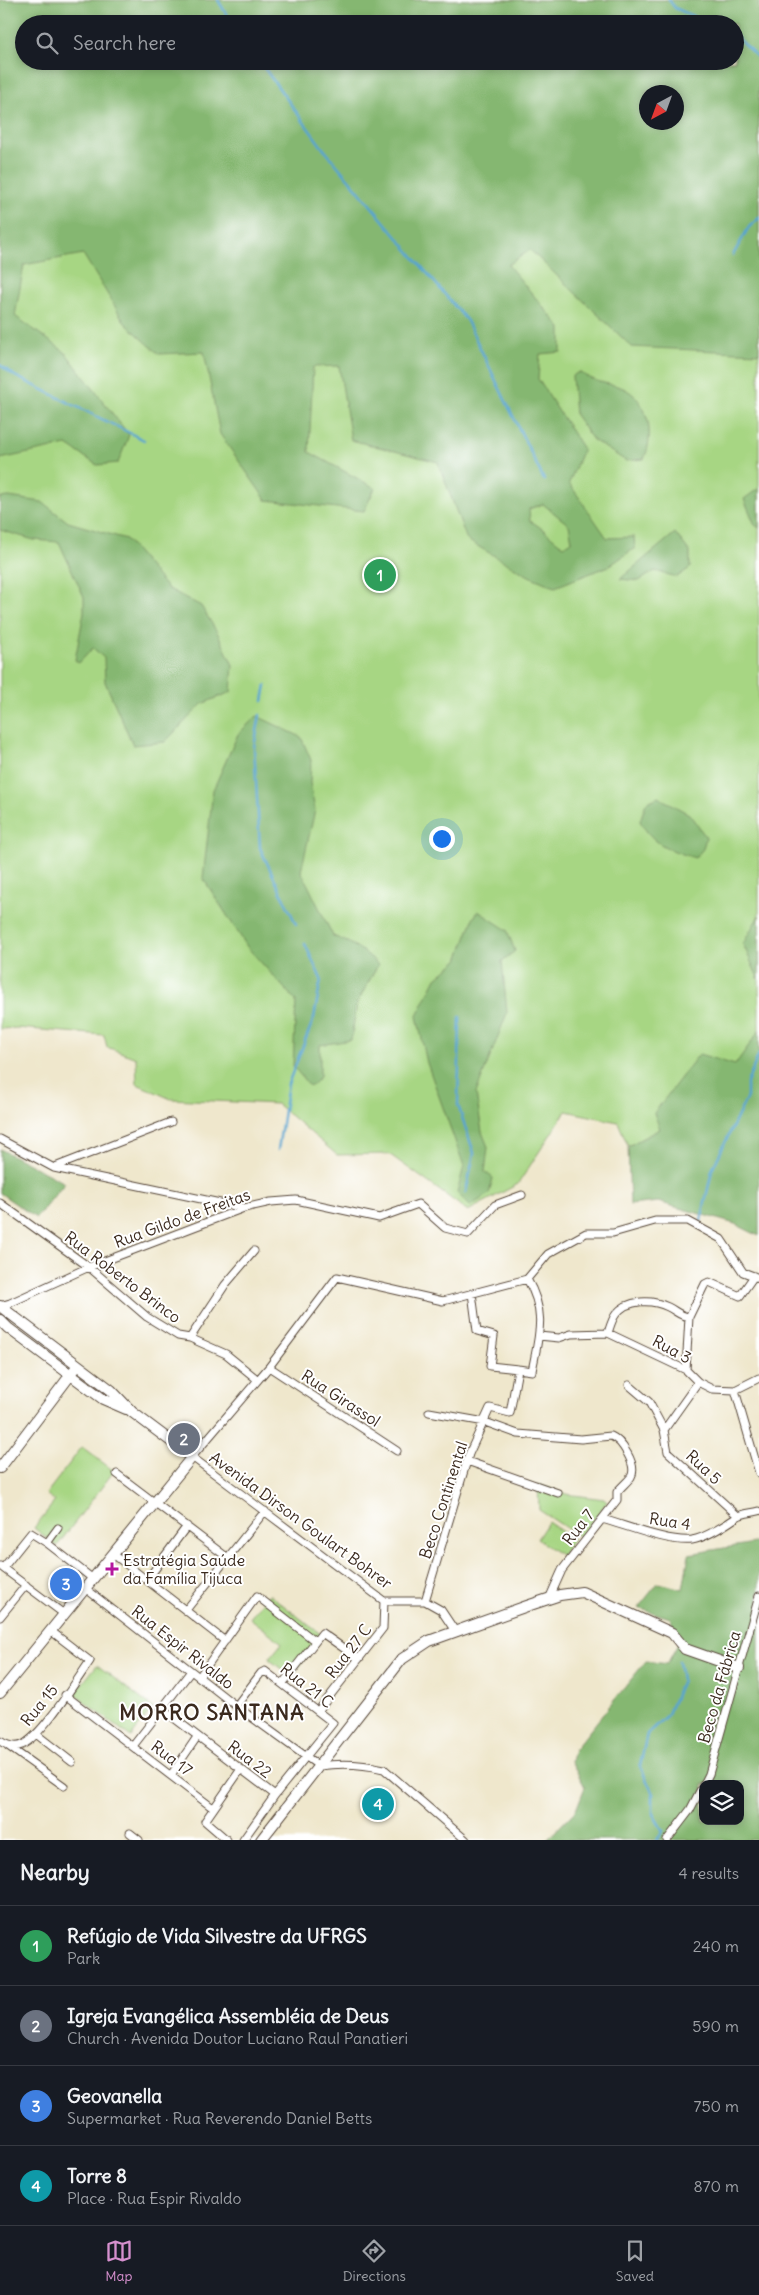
<!DOCTYPE html>
<meta charset="utf-8">
<style>
:root{--surface:#171b24;--page:#242831;--text:#f1f3f6;--muted:#9ea1a6;--line:#363941;--accent:#d690ce}
body{margin:0;font-family:Delius,sans-serif;background:var(--page);color:var(--text)}
.controls{position:absolute;right:15px;bottom:15px;display:grid;overflow:hidden;border-radius:10px;box-shadow:0 2px 8px #0003}
.controls button{width:45px;height:45px;display:grid;place-items:center;padding:0;border:0;border-bottom:1px solid var(--line);background:var(--surface);color:var(--text);font:25px sans-serif}
.compass{position:absolute;left:639px;top:85px;width:45px;height:45px;border-radius:50%;background:var(--surface);box-shadow:0 2px 8px #0003;rotate:221deg}
.you{position:absolute;left:441px;top:838px;width:18px;height:18px;margin:-12px;border:4px solid #fff;border-radius:50%;background:#1a73e8;box-shadow:0 0 0 8px #1a73e833}
.badge{display:grid;place-items:center;width:32px;height:32px;border-radius:50%;background:var(--accent);color:#fff;font-size:16px;font-weight:700}
.pin{position:absolute;translate:-50% -50%;border:2px solid #fff;box-shadow:0 1px 5px #0006}
.list{margin:0;padding:0;list-style:none}
h2{display:flex;justify-content:space-between;align-items:center;height:65px;margin:0;padding:0 20px;font-size:21px}
h2 small{font-size:16px;font-weight:400;color:var(--muted)}
.list li{display:grid;grid-template-columns:32px 1fr auto;gap:15px;align-items:center;box-sizing:border-box;height:80px;padding:0 20px;border-top:1px solid var(--line)}
.list b{display:block;font-size:19px;white-space:nowrap}
.list p{margin:0;font-size:16px;white-space:nowrap;color:var(--muted)}
.list em{font-size:16px;font-style:normal;color:var(--muted)}
.icon{flex:none;width:28px;height:28px;fill:none;stroke:currentColor;stroke-width:2;stroke-linecap:round;stroke-linejoin:round}
.map{position:relative;flex:none;width:759px;height:1840px;overflow:hidden}
.search{position:absolute;background:var(--surface);box-shadow:0 2px 8px #0003;left:15px;right:15px;top:15px;height:55px;display:flex;align-items:center;gap:12px;box-sizing:border-box;padding:0 18px;border-radius:28px;color:var(--muted);font-size:19px}
.sheet{height:385px;background:var(--surface)}
nav{display:flex;justify-content:space-around;align-items:center;box-sizing:border-box;height:70px;border-top:1px solid var(--line);background:var(--surface);font-size:14px;color:var(--muted)}
nav a{display:grid;justify-items:center;gap:2px}
nav .on{color:var(--accent)}
.map>svg:first-child{display:block}
.green{fill:#a7d683;stroke:#718050;fill-rule:evenodd}
.forest{fill:#85b771;stroke:#607048;fill-rule:evenodd}
.lines{fill:none;stroke-linecap:round;stroke-linejoin:round}
.stream{stroke:#57a4d0;stroke-width:2.5}
.street-casing{stroke:#564638;stroke-width:9}
.secondary-casing{stroke:#564638;stroke-width:12}
.street{stroke:#fff;stroke-width:7}
.secondary{stroke:#fff;stroke-width:10}
.poi-dot{fill:#b5179e;stroke:#fff;stroke-width:2}
.labels{text-anchor:middle;dominant-baseline:central;stroke-width:4;stroke-linejoin:round;paint-order:stroke}
.street-label{font-size:16px;fill:#3b2a1e;stroke:#fff}
.poi-label{font-size:16px;fill:#3b2a1e;stroke:#fff;text-anchor:start}
.district-label{font-size:21px;font-weight:bold;letter-spacing:1px;fill:#3b2a1e;stroke:#fff}
</style>
<div class="map">
<svg width="759" height="1840" viewBox="0 0 759 1840">
<rect width="100%" height="100%" fill="#fff"/>
<filter id="ink" filterUnits="userSpaceOnUse"><feTurbulence type="fractalNoise" baseFrequency=".02" numOctaves="2"/><feDisplacementMap in="SourceGraphic" scale="10" xChannelSelector="R" yChannelSelector="G"/><feConvolveMatrix kernelMatrix="1 2 1 2 8 2 1 2 1" color-interpolation-filters="sRGB"/></filter>
<filter id="wash" filterUnits="userSpaceOnUse"><feTurbulence type="fractalNoise" baseFrequency=".0096" numOctaves="4" result="noise"/><feDisplacementMap in="SourceGraphic" scale="20" xChannelSelector="R" yChannelSelector="G"/><feGaussianBlur stdDeviation="1.12" result="paint"/><feColorMatrix in="noise" values="0 0 0 0 0 0 0 0 0 0 0 0 0 0 0 0 0 1.4 0 .05"/><feComposite in="paint" operator="in"/></filter>
<g filter="url(#wash)">
<rect width="100%" height="100%" fill="#efe7cc"/>
<!-- green -->
<path class="green" d="M0,0h759v1088l-99,41 -32,17 -10,-24 -52,-11 -48,73 -50,27 -79,-57 -52,1 -60,-51 -106,-5 -34,-15 -1,-26 -29,-11 -3,-12 -87,-7 -17,1zM24,24h711v37h-711zM646,92h30v30h-30z
M82,1447l32,24 -57,75 -23,-18 21,-27 -9,-7z
M538,1484l28,10 38,5 3,3 -27,35 -41,-27z
M548,1522l25,17 -11,17 -25,-17z
M269,1594l54,42 -32,41 -22,-18 13,-16 -32,-25z
M97,1665l56,43 -22,29 -57,-43z"/>
<!-- forest -->
<path class="forest" d="M0,0h759v353l-127,-6 -102,-97 -22,15 53,63v24l-21,2 -2,25 45,70 -14,34 38,55 27,-1 1,11 -26,18 -54,21 -26,-11 -62,-36 -29,-78 -87,-22 -12,-74 -26,1 -4,85 66,36 -11,23 -98,-11 -46,-66 -16,-82 -45,2 -34,-31 -42,-69 -59,11 -9,51 50,36 64,83 -11,28 -21,2 -30,-20 -67,14zM24,24h711v37h-711zM646,92h30v30h-30zM543,504l26,21 3,16 -8,5c-12,-7 -20,-18 -34,-25l-1,-12z
M579,372c7,4 14,8 21,10 7,2 16,3 23,6 26,12 32,47 21,71l-18,2 -33,-21 -18,-25 -3,-39z
M759,488v40l-4,-3 -11,-26z
M9,497l33,5 26,20 58,17 41,49 34,18 16,26 16,33 -2,27 -29,12 -37,38 -32,3 -28,-63 -1,-24 -11,-10 -14,15 -4,-3 9,-48v-15l-25,-55 -25,-2 -34,-10v-32z
M675,533l15,19v16l-13,9 -22,-6 -16,10 -19,-2z
M257,716l44,21 10,23 -1,23 5,27 -14,61 32,65c18,7 32,14 45,29l-21,38 -6,37 -31,5v32l-10,10 -17,-21 3,-65 -48,-53 -45,-70 10,-88 25,-56z
M658,797l31,17 17,23 -3,12 -8,9c-25,-8 -42,-13 -55,-37l6,-18z
M478,911l29,19 8,21 -13,10 5,52 -31,80 6,39 6,15 -3,25 8,6 -4,16 -19,12 -13,-13 7,-27 -37,-103 -10,-47 19,-38 22,-18 15,-41z
M759,915v65l-16,-36z
M759,1031v205l-24,-12 -77,-22 -28,3 -2,-59 32,-17 -6,-16 45,-59 36,11z
M0,1149l65,34 -29,35 -36,-25z
M754,1543l5,1v296h-212l29,-30 9,-23 -14,-26 3,-11 72,-89 21,3 13,-24 -10,-22 -32,-10 20,-25 25,6 6,-35zM703,1784h37v37h-37z"/>
<g class="lines">
<!-- stream -->
<path class="stream" d="M218,0l14,24
M669,0l6,8 35,16
M735,35l24,24
M259,61l63,86 145,174 77,159
M733,255l16,-28 10,-9
M0,365l15,11 129,64
M263,701l3,-16
M260,715l-6,32 6,101 36,76
M460,1017l-2,88 16,48 -8,39
M278,1150l10,-66 26,-66 7,-39 -16,-35
M701,1221l11,-51 35,-73v-14l12,-29
M657,1840l6,-9 -10,-17v-20l-13,-28 7,-32 21,-20 14,-34 -3,-19"/>
</g>
</g>
<g filter="url(#ink)">
<g class="lines">
<defs>
<path id="street" d="M0,1139l54,29 190,40
M55,1167l116,-45
M0,1203l89,64 58,50 31,19 12,2 36,16 32,26
M0,1306l10,-3 79,-36 155,-59 27,-6 25,-2 83,18 39,-14 27,24 23,6 27,-29 27,-10
M608,1333c2,-6 4,-14 8,-19 12,-15 36,-15 52,-7 8,4 12,9 21,10
M539,1336l20,2 12,-4 37,-1 78,37 12,12 14,7 23,1 24,83
M190,1338l35,-53 29,-34
M269,1367l128,84
M518,1369l14,2c7,-36 15,-58 -5,-92
M686,1370l3,-53 16,-33 4,-2 31,14 14,-20
M629,1385l20,17 15,28 4,22 70,64
M735,1390l24,-12
M429,1412l56,10 33,12 63,5 30,-3c10,4 27,29 20,41 -4,5 -10,10 -14,15v8l-55,70 -13,29
M664,1430l34,-48
M467,1461l91,32
M117,1474l111,84
M602,1519c23,6 67,24 90,21 13,-2 35,-16 45,-23 5,-4 15,-4 22,-6
M58,1528l-11,15 46,36
M113,1554l112,87
M0,1566l64,48
M3,1568l28,-35 16,10
M147,1580l40,-54
M85,1588l151,118 83,60c21,-3 44,-2 65,3l82,71
M425,1601h-41l-192,-144 77,-90 68,-90 106,24 84,-22 21,-25 38,-21h27l42,-12h33l33,18 22,33 16,6
M425,1601l44,-147 21,-46 20,5 8,-44 -28,-3 4,-30 -17,-5 -5,-38
M425,1601l16,9 14,21
M186,1610l79,-99
M0,1617l26,-32
M199,1677l58,-81 58,45
M283,1683l39,-50 37,26
M65,1695l148,113
M236,1706l25,-33 4,-2 68,52 -58,72 -32,45
M162,1709l113,86
M318,1711l65,-83 1,-27
M36,1734l36,28
M0,1741c6,4 14,7 22,4 20,-9 54,-64 68,-84l-39,-30
M8,1746l56,40
M133,1746l58,-75
M171,1775l26,-38
M704,1784l5,-10 50,-178
M130,1833l9,7
M227,1840l-22,-19 36,-52
M667,1840l23,-30 13,-25"/>
<path id="secondary" d="M0,1306l111,84 21,22 60,45 -192,236
M0,1320l8,8 95,71 23,10
M0,1468l75,-99
M261,1840l141,-181 27,-18 98,-35 33,-11 22,-3 90,41 13,16 54,19"/>
</defs>
<!-- street casing -->
<use href="#street" class="street-casing"/>
<!-- secondary casing -->
<use href="#secondary" class="secondary-casing"/>
<!-- street -->
<use href="#street" class="street"/>
<!-- secondary -->
<use href="#secondary" class="secondary"/>
</g>
</g>
<!-- markers -->
<path class="poi-dot" d="M109.5 1561.5h5v5h5v5h-5v5h-5v-5h-5v-5h5z"/>
<g class="labels">
<!-- street labels -->
<g class="street-label">
<text transform="translate(182 1218) rotate(-20)">Rua Gildo de Freitas</text>
<text transform="translate(123 1277) rotate(37)">Rua Roberto Brinco</text>
<text transform="translate(672 1349) rotate(28)">Rua 3</text>
<text transform="translate(341 1398) rotate(33)">Rua Girassol</text>
<text transform="translate(704 1467) rotate(43)">Rua 5</text>
<text transform="translate(443 1500) rotate(-72)">Beco Continental</text>
<text transform="translate(301 1520) rotate(36)">Avenida Dirson Goulart Bohrer</text>
<text transform="translate(670 1521) rotate(9)">Rua 4</text>
<text transform="translate(578 1527) rotate(-52)">Rua 7</text>
<text transform="translate(183 1647) rotate(38)">Rua Espir Rivaldo</text>
<text transform="translate(348 1651) rotate(-52)">Rua 27 C</text>
<text transform="translate(307 1685) rotate(38)">Rua 21 C</text>
<text transform="translate(719 1687) rotate(-74)">Beco da Fábrica</text>
<text transform="translate(39 1705) rotate(-51)">Rua 15</text>
<text transform="translate(172 1758) rotate(37)">Rua 17</text>
<text transform="translate(250 1759) rotate(37)">Rua 22</text>
</g>
<!-- poi labels -->
<g class="poi-label">
<text x="123" y="1560">Estratégia Saúde<tspan x="123" dy="18">da Família Tijuca</tspan></text>
</g>
<!-- district labels -->
<g class="district-label">
<text x="212" y="1712">MORRO SANTANA</text>
</g>
</g>
</svg>
<div class="controls">
<button><svg class="icon" aria-label="layers" viewBox="0 0 24 24"><path d="M12 4l9 5-9 5-9-5zM3 14l9 5 9-5"/></svg></button>
</div>
<svg class="compass" viewBox="-18 -18 36 36"><path d="M0-13l5 13h-10z" fill="#e53935"/><path d="M0 13l5-13h-10z" fill="#9ea1a6"/></svg>
<div class="you"></div>
<div class="pin badge" style="left:380px;top:575px;background:#2e9e5b">1</div>
<div class="pin badge" style="left:184px;top:1439px;background:#6b7280">2</div>
<div class="pin badge" style="left:66px;top:1584px;background:#3f7fe0">3</div>
<div class="pin badge" style="left:378px;top:1804px;background:#0f9aa8">4</div>
<div class="search"><svg class="icon" aria-label="search" viewBox="0 0 24 24"><circle cx="10" cy="10" r="6"/><path d="M15 15l6 6"/></svg>Search here</div>
</div>
<section class="sheet">
<h2>Nearby<small>4 results</small></h2>
<ul class="list">
<li><span class="badge" style="background:#2e9e5b">1</span><div><b>Refúgio de Vida Silvestre da UFRGS</b><p>Park</p></div><em>240 m</em></li>
<li><span class="badge" style="background:#6b7280">2</span><div><b>Igreja Evangélica Assembléia de Deus</b><p>Church · Avenida Doutor Luciano Raul Panatieri</p></div><em>590 m</em></li>
<li><span class="badge" style="background:#3f7fe0">3</span><div><b>Geovanella</b><p>Supermarket · Rua Reverendo Daniel Betts</p></div><em>750 m</em></li>
<li><span class="badge" style="background:#0f9aa8">4</span><div><b>Torre 8</b><p>Place · Rua Espir Rivaldo</p></div><em>870 m</em></li>
</ul>
</section>
<nav>
<a class="on"><svg class="icon" aria-label="map" viewBox="0 0 24 24"><path d="M3 6l6-2 6 2 6-2v14l-6 2-6-2-6 2zM9 4v14M15 6v14"/></svg>Map</a>
<a><svg class="icon" aria-label="directions" viewBox="0 0 24 24"><path d="M12 3l9 9-9 9-9-9zM9 14v-3h6M13 9l2 2-2 2"/></svg>Directions</a>
<a><svg class="icon" aria-label="saved" viewBox="0 0 24 24"><path d="M7 4h10v16l-5-4-5 4z"/></svg>Saved</a>
</nav>
